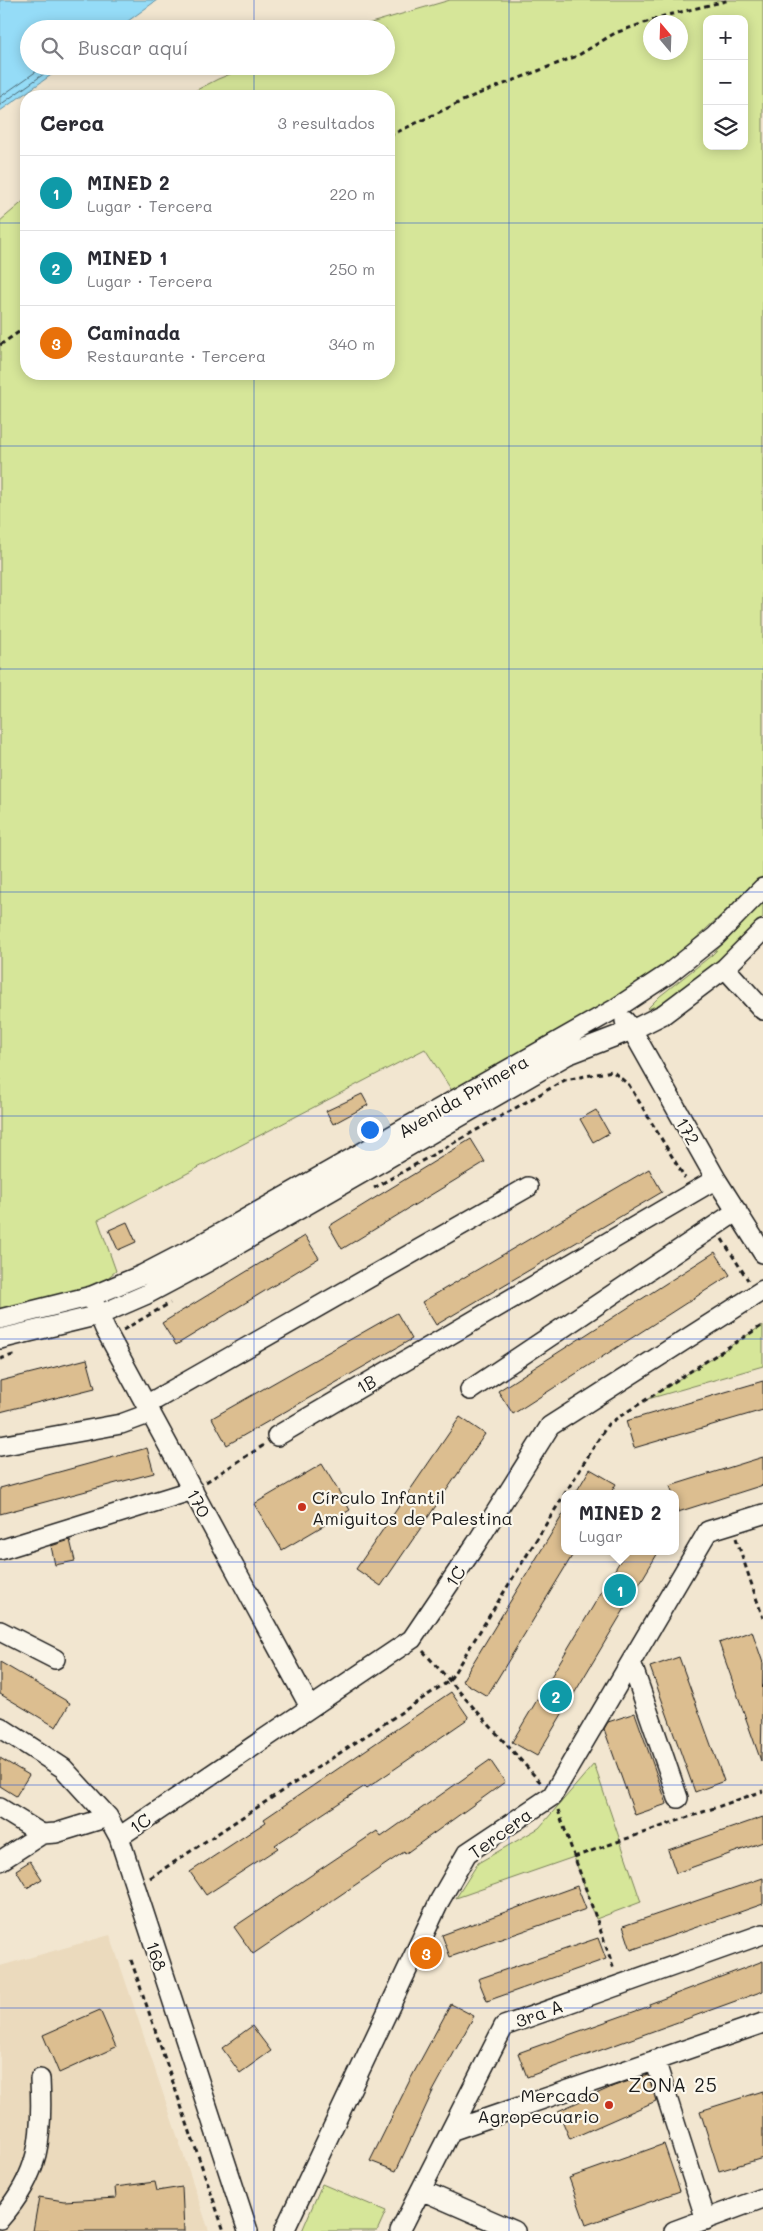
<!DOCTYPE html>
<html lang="es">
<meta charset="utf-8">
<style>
:root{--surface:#fff;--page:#f7f7f7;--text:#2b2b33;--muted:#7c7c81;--line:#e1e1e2;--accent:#c8321e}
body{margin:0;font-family:Mali,sans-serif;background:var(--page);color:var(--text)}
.controls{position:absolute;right:15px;top:15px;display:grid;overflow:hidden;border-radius:10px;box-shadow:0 2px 12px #0003}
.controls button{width:45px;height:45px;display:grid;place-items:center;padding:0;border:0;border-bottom:1px solid var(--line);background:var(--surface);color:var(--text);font:25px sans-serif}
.compass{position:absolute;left:643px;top:15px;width:45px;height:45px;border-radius:50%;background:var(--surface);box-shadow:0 2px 12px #0003;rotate:341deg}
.you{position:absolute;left:369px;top:1129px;width:18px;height:18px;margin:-12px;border:4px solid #fff;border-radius:50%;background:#1a73e8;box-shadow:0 0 0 8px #1a73e833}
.badge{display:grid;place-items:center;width:32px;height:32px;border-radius:50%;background:var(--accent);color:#fff;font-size:16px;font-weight:700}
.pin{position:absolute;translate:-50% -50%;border:2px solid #fff;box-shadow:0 1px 5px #0006}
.popup{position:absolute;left:561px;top:1490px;width:118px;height:65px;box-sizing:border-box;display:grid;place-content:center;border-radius:10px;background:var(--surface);filter:drop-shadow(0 1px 4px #0005);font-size:16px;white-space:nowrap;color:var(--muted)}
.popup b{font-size:19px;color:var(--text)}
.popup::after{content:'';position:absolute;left:50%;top:100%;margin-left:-10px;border:10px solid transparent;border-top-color:var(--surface)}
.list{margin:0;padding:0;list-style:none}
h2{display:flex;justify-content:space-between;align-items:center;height:65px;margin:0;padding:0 20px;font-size:21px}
h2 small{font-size:16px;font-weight:400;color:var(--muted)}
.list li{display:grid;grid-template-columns:32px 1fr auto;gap:15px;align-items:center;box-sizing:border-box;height:75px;padding:0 20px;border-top:1px solid var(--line)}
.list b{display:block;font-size:19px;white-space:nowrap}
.list p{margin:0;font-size:16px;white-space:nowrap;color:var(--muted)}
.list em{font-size:16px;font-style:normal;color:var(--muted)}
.icon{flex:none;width:28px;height:28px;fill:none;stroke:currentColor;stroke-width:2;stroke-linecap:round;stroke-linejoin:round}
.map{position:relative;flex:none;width:763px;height:2231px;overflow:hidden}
.search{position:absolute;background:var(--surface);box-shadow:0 2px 12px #0003;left:20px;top:20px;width:375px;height:55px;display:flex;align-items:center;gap:12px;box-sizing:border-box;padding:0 18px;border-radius:28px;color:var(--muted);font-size:19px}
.panel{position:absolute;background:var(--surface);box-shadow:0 2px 12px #0003;left:20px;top:90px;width:375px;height:290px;border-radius:20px}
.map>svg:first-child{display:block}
.built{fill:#ebdabd}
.green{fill:#d6e699;stroke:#79815a;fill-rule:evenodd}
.water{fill:#95dcf7;stroke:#658f9f}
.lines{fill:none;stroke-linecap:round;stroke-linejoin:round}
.shore{stroke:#4c6974;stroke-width:1}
.building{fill:#dcbe90;stroke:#1c1c1c}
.minor-casing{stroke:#1c1c1c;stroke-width:22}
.path{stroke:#1c1c1c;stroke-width:3;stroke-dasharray:5 4;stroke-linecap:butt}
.minor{stroke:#fbf7ec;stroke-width:19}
.grid{fill:none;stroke:#1d4ed8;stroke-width:1;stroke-opacity:0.55}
.poi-dot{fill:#c8321e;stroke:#fbf7ec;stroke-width:2}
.labels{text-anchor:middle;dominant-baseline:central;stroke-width:4.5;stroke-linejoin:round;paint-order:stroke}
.street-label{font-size:18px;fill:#1c1c1c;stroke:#fbf7ec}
.poi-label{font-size:18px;fill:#1c1c1c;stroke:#fbf7ec;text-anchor:start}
.neighbourhood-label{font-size:19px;letter-spacing:1px;fill:#1c1c1c;stroke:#fbf7ec}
</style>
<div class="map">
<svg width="763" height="2231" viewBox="0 0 763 2231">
<rect width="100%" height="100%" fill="#f2e6d0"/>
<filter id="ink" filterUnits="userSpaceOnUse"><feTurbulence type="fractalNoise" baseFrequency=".02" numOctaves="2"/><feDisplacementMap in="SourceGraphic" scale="10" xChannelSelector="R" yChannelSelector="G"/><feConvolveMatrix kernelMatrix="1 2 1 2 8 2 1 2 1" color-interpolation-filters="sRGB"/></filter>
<g filter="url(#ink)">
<!-- built -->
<path class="built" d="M110,1935l99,296h-209v-265z"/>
<!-- green -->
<path class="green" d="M450,0h313v876l-116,108 -187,119 -35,-54 -327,171 18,51 -31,25 -85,19v-1094l26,-22v175h363v-278h-204l33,-17 32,-13h136v-37h-36zM707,19h37v127h-37zM650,22h30v30h-30z
M763,902v15c-26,27 -51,51 -82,73 -10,7 -21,16 -34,19l13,-13 52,-41z
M763,1325v41l-115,33z
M594,1764l47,138 -45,17 -22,-62 -118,41 22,-35 61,-35z
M322,2184l64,27 -9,20h-75z"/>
<!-- water -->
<path class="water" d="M0,0h157l-40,29h-88v37h35l-64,45z"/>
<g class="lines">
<!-- shore -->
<path class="shore" d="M0,97l44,-31
M0,105l55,-39"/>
</g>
<!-- building -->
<path class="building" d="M362,1094l6,11 -35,19 -7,-13z
M596,1110l13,23 -16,9 -13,-23z
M471,1139l14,23 -143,87 -13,-23z
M649,1169l13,23 -226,133 -14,-23z
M127,1222l9,20 -18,8 -9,-20z
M305,1236l14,22 -143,87 -14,-22z
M715,1252l15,23 -217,139 -15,-23z
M397,1313l15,26 -185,106 -15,-27z
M87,1359l8,29 -95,24v-31z
M763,1381v29l-129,38 -8,-27z
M460,1417l25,17 -104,152 -25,-17z
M147,1448l7,25 -154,41v-26z
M763,1457v28l-85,27 -3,-18h-2l-3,-8z
M322,1464l28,46 -68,40 -28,-46z
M590,1469l26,15 -6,10h-35z
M565,1511v40h10l-88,145 -25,-15z
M70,1540l5,21 -20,4 -4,-19z
M626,1551h33l-122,205 -25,-14z
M752,1631l11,32 -2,98 -42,-118z
M679,1657l45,124 -29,11 -45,-125z
M0,1662l70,41 -14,24 -56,-33z
M451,1692l18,26 -102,70 -2,-2 -90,59 3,3 -72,47 -16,-23 76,-50 -2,-3z
M635,1713l32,91 -32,11 -31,-86 4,-7z
M0,1758l29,17 -13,21 -16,-10z
M490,1760l15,22 -100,72 -1,-2 -151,102 -19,-27 143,-96 4,6z
M763,1817v25l-87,31 -8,-23z
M30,1861l12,18 -15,9 -11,-18z
M763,1878v26l-132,46 -8,-24z
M577,1886l9,23 -136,48 -8,-22z
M598,1938l8,21 -119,42 -9,-22z
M763,1961v30l-236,86 -9,-24 132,-47 -1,-2z
M451,2004l23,12 -42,77 -36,78 -26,-10 41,-83z
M100,2010l16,37 -57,26 -16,-38z
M252,2026l19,25 -31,22 -18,-25z
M648,2075l8,26 -86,38 -12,-28 56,-25z
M763,2091v67l-44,13 -19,-60z
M664,2144l16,47 -94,34 -17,-47z
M155,2182l2,9 25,-4 2,44h-151l6,-34 25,4 52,-3 -1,-11z"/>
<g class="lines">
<defs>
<path id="minor" d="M725,968l38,42
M625,1021l7,9 84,149 47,74
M94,1303l11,26 205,378
M0,1319l92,-23 50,-21 52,-27 421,-239 53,-35 48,-38 47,-48
M0,1339l99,-24 46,-20 64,-34 358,-206 65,-25 32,-16 61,-46 38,-38
M470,1390l267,-179
M146,1405l382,-218
M277,1436l439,-257
M0,1446l121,-22 30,-11
M0,1550l193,-60
M0,1631l55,28
M631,1662l47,136
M0,1727l63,41 45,49 11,20 129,394
M0,1808l42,26
M119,1837l293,-198 64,-95 74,-118 213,-136
M0,1861l42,-27 14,-1 52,-16
M655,2060l51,160
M453,2130l310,-107
M421,2190l94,41
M0,2219c40,-45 43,-82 40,-140
M284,2231l156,-331 27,-47 85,-57 156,-265 55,-17
M400,2231l104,-205 259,-92
M674,2231l89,-33"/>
</defs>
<!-- minor casing -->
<use href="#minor" class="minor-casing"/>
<!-- path -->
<path class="path" d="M389,136l84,-40 104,-40 38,-23 49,-17 66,-16
M0,345l26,-18
M374,1188l191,-108 47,-9 17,14 56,93
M722,1239l26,41
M123,1330l47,-27
M0,1359l16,-5
M206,1482l58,-37
M736,1538l27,80
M423,1651l119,133
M558,1810l56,159
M574,1857l189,-66
M150,1878l299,-197 159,-257 155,-99
M131,1960l93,271"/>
<!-- minor -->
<use href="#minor" class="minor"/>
</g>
</g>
<!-- grid -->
<path class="grid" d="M254,0v29M509,0v2231M254,66v30M0,223h26M389,223h374M254,374v1857M0,446h763M0,669h763M0,892h763M0,1116h763M0,1339h763M0,1562h763M0,1785h763M0,2008h763"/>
<!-- markers -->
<g class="poi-dot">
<circle cx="302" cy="1507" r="5"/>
<circle cx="609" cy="2105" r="5"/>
</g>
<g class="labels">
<!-- street labels -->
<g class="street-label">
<text transform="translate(463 1096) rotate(-30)">Avenida Primera</text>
<text transform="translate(688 1131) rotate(60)">172</text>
<text transform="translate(366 1384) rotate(-30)">1B</text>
<text transform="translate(199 1503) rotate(62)">170</text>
<text transform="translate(455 1576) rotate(-56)">1C</text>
<text transform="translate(140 1823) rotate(-34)">1C</text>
<text transform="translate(500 1833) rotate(-36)">Tercera</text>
<text transform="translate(157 1956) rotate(72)">168</text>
<text transform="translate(539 2013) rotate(-20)">3ra A</text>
</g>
<!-- poi labels -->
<g class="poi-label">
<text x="312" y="1497">Círculo Infantil<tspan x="312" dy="21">Amiguitos de Palestina</tspan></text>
<text x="599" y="2095" text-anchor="end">Mercado<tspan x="599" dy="21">Agropecuario</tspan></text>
</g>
<!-- neighbourhood labels -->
<g class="neighbourhood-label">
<text x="673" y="2084">ZONA 25</text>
</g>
</g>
</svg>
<div class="controls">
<button>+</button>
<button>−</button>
<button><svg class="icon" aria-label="layers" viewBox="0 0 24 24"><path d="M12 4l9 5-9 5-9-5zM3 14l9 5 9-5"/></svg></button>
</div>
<svg class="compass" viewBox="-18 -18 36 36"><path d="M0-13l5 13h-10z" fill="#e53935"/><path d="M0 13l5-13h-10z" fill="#7c7c81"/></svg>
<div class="you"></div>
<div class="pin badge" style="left:620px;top:1590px;background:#0f9aa8">1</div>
<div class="popup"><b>MINED 2</b>Lugar</div>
<div class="pin badge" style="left:556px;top:1696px;background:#0f9aa8">2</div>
<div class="pin badge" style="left:426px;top:1953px;background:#e8710a">3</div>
<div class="search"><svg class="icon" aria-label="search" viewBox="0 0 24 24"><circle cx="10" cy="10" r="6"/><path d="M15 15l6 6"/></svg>Buscar aquí</div>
<section class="panel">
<h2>Cerca<small>3 resultados</small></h2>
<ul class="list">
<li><span class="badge" style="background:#0f9aa8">1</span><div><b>MINED 2</b><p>Lugar · Tercera</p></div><em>220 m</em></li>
<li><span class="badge" style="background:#0f9aa8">2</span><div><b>MINED 1</b><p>Lugar · Tercera</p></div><em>250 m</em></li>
<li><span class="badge" style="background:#e8710a">3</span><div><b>Caminada</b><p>Restaurante · Tercera</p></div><em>340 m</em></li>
</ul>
</section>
</div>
